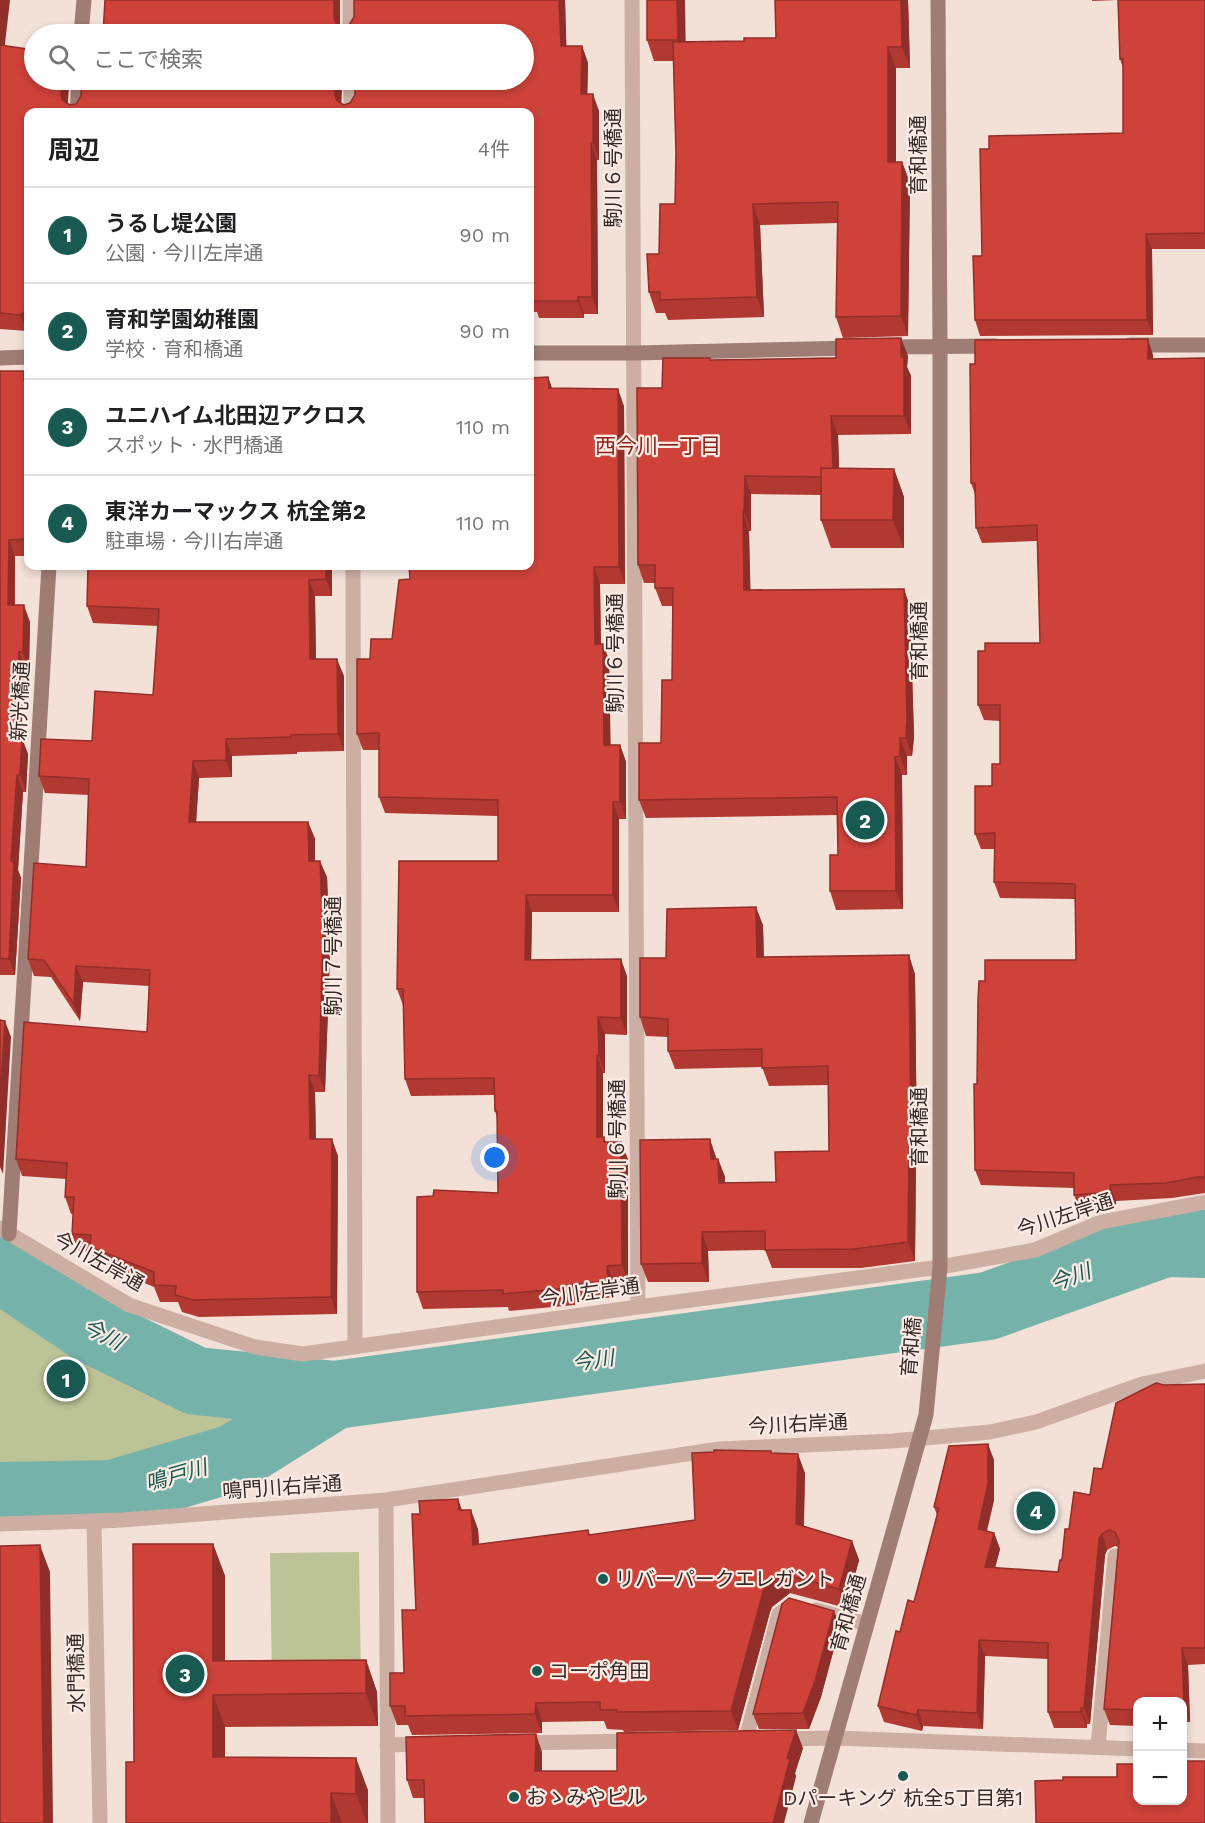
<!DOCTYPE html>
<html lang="ja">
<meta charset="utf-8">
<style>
:root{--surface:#fff;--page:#f6f6f6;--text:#202124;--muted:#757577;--line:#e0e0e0;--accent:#185a52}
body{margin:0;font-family:"Work Sans","Noto Sans JP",sans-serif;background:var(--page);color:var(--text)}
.controls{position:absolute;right:18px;bottom:18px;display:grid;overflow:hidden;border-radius:12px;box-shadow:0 3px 9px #0003}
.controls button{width:54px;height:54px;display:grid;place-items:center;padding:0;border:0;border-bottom:2px solid var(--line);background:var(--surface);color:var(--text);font:30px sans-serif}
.you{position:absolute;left:495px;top:1158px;width:21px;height:21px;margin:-15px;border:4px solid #fff;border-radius:50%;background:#1a73e8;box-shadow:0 0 0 9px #1a73e833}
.badge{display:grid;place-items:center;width:39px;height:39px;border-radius:50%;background:var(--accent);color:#fff;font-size:20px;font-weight:700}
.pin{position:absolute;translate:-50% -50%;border:3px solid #fff;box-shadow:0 2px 6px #0006}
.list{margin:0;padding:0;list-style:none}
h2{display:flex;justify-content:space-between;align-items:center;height:78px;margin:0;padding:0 24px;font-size:26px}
h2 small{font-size:20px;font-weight:400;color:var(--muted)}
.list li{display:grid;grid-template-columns:39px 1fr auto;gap:18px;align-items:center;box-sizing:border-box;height:96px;padding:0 24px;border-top:2px solid var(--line)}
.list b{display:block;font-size:22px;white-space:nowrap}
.list p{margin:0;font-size:20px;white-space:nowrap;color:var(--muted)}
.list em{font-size:20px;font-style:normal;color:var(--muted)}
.icon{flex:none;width:33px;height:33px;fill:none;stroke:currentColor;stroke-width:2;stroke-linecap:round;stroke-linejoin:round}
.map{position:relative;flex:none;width:1205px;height:1823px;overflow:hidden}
.search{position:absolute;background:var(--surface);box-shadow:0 3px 9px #0003;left:24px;top:24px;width:510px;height:66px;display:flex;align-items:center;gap:15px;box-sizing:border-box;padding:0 21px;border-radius:33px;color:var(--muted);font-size:22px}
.panel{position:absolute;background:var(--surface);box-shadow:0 3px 9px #0003;left:24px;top:108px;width:510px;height:462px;border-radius:12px}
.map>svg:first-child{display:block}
.green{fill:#bcc397}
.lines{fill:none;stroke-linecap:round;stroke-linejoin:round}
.river{stroke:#75b2a9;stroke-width:68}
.lane{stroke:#ccaea3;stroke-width:15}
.street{stroke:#ccaea3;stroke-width:15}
.secondary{stroke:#9f7c74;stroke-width:15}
.wall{fill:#b23932}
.shaded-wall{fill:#912e29}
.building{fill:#cf423a;stroke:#912e29;stroke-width:1.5}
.poi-dot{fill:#185a52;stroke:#faece4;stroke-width:2}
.labels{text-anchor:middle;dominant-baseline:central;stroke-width:4.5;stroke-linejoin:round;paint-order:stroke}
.street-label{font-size:20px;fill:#362826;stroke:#faece4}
.poi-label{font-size:20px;fill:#362826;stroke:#faece4;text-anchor:start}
.neighbourhood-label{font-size:21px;fill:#8b1f19;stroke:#faece4}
.water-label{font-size:21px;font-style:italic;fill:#185a52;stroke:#faece4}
</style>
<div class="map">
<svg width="1205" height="1823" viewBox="0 0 1205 1823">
<rect width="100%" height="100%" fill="#f3e1d8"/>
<!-- green -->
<path class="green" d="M0,1299l91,58 82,43 52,13 39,5 -18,13 -66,23 -69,12 -111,2z
M359,1552l2,130 -89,1 -2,-130z"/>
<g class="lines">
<!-- river -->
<path class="river" d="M0,1268l92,62 104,51 139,14 653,-89 177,-63 40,1
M0,1496l112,-2 122,-36 101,-63"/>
<!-- lane -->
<path class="lane" d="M816,1610l51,14
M746,1739l33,-125 7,-5
M778,1739l57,-1
M520,1743l117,-2
M387,1745l37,-1
M1098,1747l17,-191"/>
<!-- street -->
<path class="street" d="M350,0v34
M632,0l6,1307
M351,80v32
M353,566l2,781
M0,1228l129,77 126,42 48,7 335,-47 302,-40 95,-17 66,-28 104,-20
M386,1500l2,323
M94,1522l6,301
M0,1524l122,-4 264,-20 333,-51 174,-8 97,-9 46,-10 106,-38 63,-13
M835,1738l303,11
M1182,1750l23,1"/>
<!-- secondary -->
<path class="secondary" d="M81,34l3,-34
M77,112l2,-32
M1130,345h75
M884,347l111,-1
M530,353h105l219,-5
M0,358l28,-1
M9,1234l40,-668
M811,1823l115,-408 14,-148v-920l-2,-347"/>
</g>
<!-- wall -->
<path class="wall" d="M0,0l5,45 64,35 -1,24 2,1 6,-1 5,-8 1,-16h260l-1,23 3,2 180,-71h-421l237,-34v25l3,2 6,-2 5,-8v-17h211l1,46h16l6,17 -1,31 12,17v49h-2l1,154h-14v4h-45l-2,-6h-7v-200h-502v218l-1,1 -27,-2z
M685,0v41h59l32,-3 -1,-38h133l2,68h-14v94h6l8,21 -2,153 -65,2 -7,-21 2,-94 -78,2 4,92 -96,3 -3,-7h-9l-7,-21 10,-38 16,-50 1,-51 -3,-92h-19l-7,-21z
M1092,0h113v249h-53l1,86 -173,1 -5,-16 7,-64 7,-107 134,-16v-65l-3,-9 -2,-59 -26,1z
M1153,355v4l52,-1v835l-33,5 -56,3v7l-36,2 -6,-15v-7l-93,-3 -6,-15 2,-86 8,-103 91,-21 -1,-61 -75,-1 -6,-16 1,-33h-14l-6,-15 25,-70v-43l-16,-1 -6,-15 7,-54 55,-8 -3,-102 -55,2 -6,-15 -1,-34 -4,-11z
M908,356l-1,11 4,9v58l-73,1 1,33 55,1 10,28v51h-73l-10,-28v-25l-70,-1v37h-2l1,59 154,-1 6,18 4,130 -2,19h-5v19h-5l1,134 -67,1 -6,-19 8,-36v-40l-192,3 -7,-18 22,-57 11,-63 1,-74h-11l-7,-18v-5h-11l-6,-18 24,-177 48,-28z
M0,371l28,10v175h-13v49l15,17 -1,46h-4l-4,70 7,16 -2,38h-3l-5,78 3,8 -6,97h-15z
M548,377l4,11 72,18 1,178h-25l1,60h2l6,16 1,85h10l6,17v57h-7v93h-87l-1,48 96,16v59l-22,-1v39h-2v64l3,5 22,17v123h-14v15l-39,5v3l-66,6 -1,-4 -85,2 -6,-17 81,-99 -1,-75 -2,-7 -1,-16 -83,1 -6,-17 -2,-74 -6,-16 101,-128v-45l-113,-3 -6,-16v-47h-16l-6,-16 13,-75 22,-20 18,-60z
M88,566h244v30h-17l1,63 28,17v75l-47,1v2l-65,2v21l-33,1 -3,44h112l7,17v22l12,16 3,76 -5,139h-10l1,47 22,17 -1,158 -138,3 -17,-5 -4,-10h-18l-6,-15 -58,-24 -4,-11 -14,-1 -6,-17 1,-20h-2l-6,-17 1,-18 -44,-3 -6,-17 131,-127 2,-46 -66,-4 -3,39 -29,-44 -17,-1 -6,-17 58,-92 3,-72 -44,-2 -6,-17 53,-35 61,-46 5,-69 -65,-3 -6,-17z
M763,925l1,32 151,17 2,183h-1l-1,104 -54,7h-89l-7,-18 -57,1 1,31h-61l-7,-18 75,-107v2h2l7,18v6l51,-1 53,-31 -1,-66 -59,1 -7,-19 -87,2 -7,-18v-14l-22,-1 -6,-19 26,-59z
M1205,1384v280l-17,1 2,57h-8v-21h-45v25l-27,-1 -6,-16 14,-162 -3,-1 -8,4 -2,5 -15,169h-3v4h-33l-6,-16v-53l-63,-3 -2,73 -60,-3 -1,5 -38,-9 -6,-16 22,-74 14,-30 23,-87 -3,-8 60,-47v40l-7,31 7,2 6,16 -5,19 63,4 11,-43 21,-34 12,-26 62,-84z
M772,1453l33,20 -1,53 48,15 7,19 -13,48 -56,-15 -18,14 -2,5 -32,118 -114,2 -1,-2 -16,-1 -3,-8 -62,1v11l-130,2 -4,-10h-11l-7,-19 14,-33 12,-63 4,-96 42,-4 16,19 1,16 111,-10 105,-15z
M213,1544l12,32v85l141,-1 11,32 1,34 -153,1v31l143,32v33h-242l8,-61z
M840,1626l-19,71 -12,32h-50l-6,-15z
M803,1748l-8,25 1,4 -372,21h-11l-6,-18 135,-28v19h75z"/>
<!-- shaded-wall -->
<path class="shaded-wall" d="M2,0h8l-7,61 -3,-7v-39z
M334,0h6v34l-6,-16z
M559,0h6l2,63 -6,-17z
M677,0h8l1,61 -8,-21z
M901,0h7l2,68 -8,-21z
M582,46l6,17 -1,48 -6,-17z
M888,47l8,21v115l-8,-21z
M62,80h7l-2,32 -6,-17z
M335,80h7l-1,32 -6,-16z
M593,94l6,17v49l-6,-17z
M591,143l6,17 1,154 -6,-17z
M902,162l8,21 -2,153 -7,-20z
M753,204l7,21 4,92 -7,-20z
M1146,234l6,15 1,86 -6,-15z
M578,297l6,17v4l-6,-17z
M28,309v21l-1,1 -7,-16z
M901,338l7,18 -1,11 4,9v58l-7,-18 -3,-59z
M1148,339l5,16v20l-5,-16z
M24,371l4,13 -4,-3z
M548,377l6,17 -5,-6z
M618,389l6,17 1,178 -6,-17z
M831,416l7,19 2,60 -7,-18z
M894,469l10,28v51l-11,-28z
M745,476l6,18v37l-7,-19z
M743,512l6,19 2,77 -7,-18z
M9,540l6,16 -1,65 -6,-16z
M326,566h6v30l-6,-17z
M594,567l6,17 1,76 -6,-16z
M309,580l6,16 1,80 -6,-17z
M904,589l6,18 4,130 -2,19 -6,-18z
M24,605l6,17 -1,46 -6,-16z
M603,644l6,16 2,102 -7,-17z
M19,652l6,16 -5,86 -6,-17z
M337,659l7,17v75l-6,-17z
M22,738l6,16 -2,38 -6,-17z
M900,738l7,18v19l-7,-19z
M226,739l6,17v21l-6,-17z
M620,745l6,17v57l-6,-17z
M895,757l7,18 1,134 -7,-18z
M193,761l6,17 -4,61 -6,-17z
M17,775l6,17 -5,78 3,8 -6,97 -6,-16 2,-98z
M613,802l6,17v93l-6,-17z
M308,822l7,17v39l-6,-17z
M320,861l7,16 3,76 -5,139 -6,-16z
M526,895l6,17 -1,64 -6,-16z
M756,907l7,18 1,50 -7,-18z
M909,955l6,19 2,183 -6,-18z
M621,959l6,17v59l-6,-17z
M76,966l7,16 -3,39 -6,-17z
M598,1017l7,17v39l-6,-17z
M5,1021l6,16 -8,137 -3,-7v-65z
M597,1056l6,17v81l-6,-17z
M309,1075l6,17 1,64 -6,-17z
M332,1139l6,17 -1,158 -6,-17z
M710,1139l6,18 2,20 -7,-18z
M909,1139l7,18 -1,104 -7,-19z
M621,1142l7,17v123l-6,-17z
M718,1159l7,18v24l-6,-18z
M1110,1185l6,16v7l-5,-16z
M702,1232l6,19 1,31 -7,-19z
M607,1266l7,16v15l-6,-16z
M988,1444l6,16v40l-11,45 -5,-16z
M798,1454l7,19 -2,71 -7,-20z
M458,1499l7,19 -6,-8z
M471,1510l7,19 2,36 -7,-20z
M994,1533l6,16 -9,34 -6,-16z
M1102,1534l5,16 -2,5 -15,169 -6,-16 15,-169z
M852,1541l7,19 -13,48 -7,-19z
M213,1544l12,32v117l-12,-32z
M40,1545l10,27 3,251h-9z
M784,1574l6,19 -18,14 -2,5 -32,118 -7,-19 32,-119 2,-4z
M834,1611l6,15 -19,71 -12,32 -6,-16z
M979,1640l6,16 -2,73 -6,-16z
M1182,1648l6,17 2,57 -6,-16z
M366,1660l11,32 1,34 -12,-33z
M213,1695l12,32v63l-12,-33z
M536,1703l6,19v11l-7,-19z
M1081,1708l6,16v4l-6,-16z
M918,1710l5,16 -1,5 -6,-16z
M796,1730l7,18 -8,25 1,4 -12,46h-11l14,-65z
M536,1734l6,18v37l-7,-18z
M356,1758l12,32v33h-1l-11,-29z
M331,1793l11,30h-11z"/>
<!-- building -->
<path class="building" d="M0,0h2l-2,15z
M105,0h229v18l2,5 7,4 6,-2 5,-8v-17h205l2,46h21l-1,48h12v49h-2l1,154h-14v4h-45v-6h-3v-183h-502v197l-8,6 -20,-2v-268l34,5v30h28l-1,15 1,5 8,5 6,-1 5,-8 1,-16h253v16l2,5 7,4 6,-2 5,-8v-15h169v-46h-421z
M647,0h30l1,40h-31z
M775,0h126l1,47h-14v115h14l-1,154 -65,1 2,-115 -85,2 4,93 -97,3v-8h-11l-2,-38h12l1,-50h15l1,-51 -3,-111 71,-1v-3h32z
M1118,0h87v233l-59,1 1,86h-172l-2,-64h9l-2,-107h9v-13l134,-3v-75l-3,1z
M901,338v19h3v59h-73l2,52h-12v9l-76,-1 -1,36h-1l1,78 160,-1 3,129 -1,20h-6v18l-5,1 1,134h-66v-36h8l-1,-58 -198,3v-57h22l1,-63h10l1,-92h-18v-23h-17l-1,-177h25l1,-30h47v2l126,-2v-19z
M1148,339v20l57,-1v821l-2,-2h-5l-32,6 -56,2 1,7 -37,3v-22l-99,-3 -1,-86h3l1,-85 1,-18h6v-21h91l-1,-76 -81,-2 1,-49 -20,1v-48h17v-22h8v-59h-22v-54h7v-8h55l-3,-118 -61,3 -1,-45h-4l-1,-119h5v-24z
M0,371h24v10h4v158l-19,1 -1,65h16l-1,47h-4l-5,85 8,1 -2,37h-3l-6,86 3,1 -5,97 -9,-1z
M548,377l1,11 69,1 1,178h-25l1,77h8l1,101h16v57h-7v93h-87l-1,65 96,-1v59l-23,-1 1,39h-2v81h7v5h17l1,123 -15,1 1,15 -40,4 1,3 -66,6v-4l-86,2v-95l16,-1 1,-6 64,3 -1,-82h-2l-1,-33 -89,1 -2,-90h-6l2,-128h99v-61l-119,-3v-64l-22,1v-75h13l1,-20h21l7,-59 11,-1 -1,-13h121v-188z
M821,468l73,1 -1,51h-72z
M88,566h238v13l-17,1 1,79h27l1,75 -47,1v2l-65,2v21l-33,1 -4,61h119l1,39h11l3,75 -4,140 -10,-1 1,64h22l-1,158 -138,3 -18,-5 1,-9 -22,-1v-13l-64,-25 1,-12 -19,-1 2,-37h-9l2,-34 -51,-4 8,-137 123,10 3,-62 -74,-4 -2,38 -30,-44 -16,-1 6,-96 52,4 3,-88 -50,-3 2,-37 51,2 3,-50 58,4 6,-86 -72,-3z
M756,907l1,50 152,-2 2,184h-2l-1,103 -54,7 -89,1v-19l-63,1v31l-61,1 -1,-124 70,-1 1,20h7l1,24 57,-1 -1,-30 54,-1 -1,-85 -66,2v-19l-94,2v-32l-28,-2v-59h26l1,-49z
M0,1020l5,1 -5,81z
M1156,1383l8,2 41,-1v264h-23l2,58h-2v-5h-45v9l-33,-1 15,-168 -4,-9 -6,-2 -7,4 -3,5 -15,169h-3v4h-33v-69l-69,-3 -2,73 -59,-3 -2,5 -38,-9 18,-75 4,1 8,-32 6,2 25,-94 -5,-1 15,-61 39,-2v40l-10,45 16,4 -9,34 73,5 2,-12h2l3,-31h4l5,-37 16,3 4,-27 8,1 14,-66z
M714,1450l57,1v2l27,1 -2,70 56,17 -13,48 -55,-15 -19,14 -2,4 -32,119 -114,1v-2h-17v-8l-64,1 -1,11 -130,2v-10h-15v-33h14l-2,-63h14l-4,-96h8l-1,-13 39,-2 1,11h12l2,35 115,-15 1,5 106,-15 -3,-67 22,-1z
M133,1544h80v117l153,-1v33l-153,2v62l143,1v36l-25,-1v30h-205v-61h8z
M40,1545l4,278h-44v-277z
M789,1598l45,13 -19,70 -12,32 -50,1 29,-110z
M796,1730l-9,28 3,1 -17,64h-348l-1,-43h-17l-1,-43 130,-3 -1,37h82v-38z
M1182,1761h23v62h-169l-1,-42 28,-1v-3h54v-13h20v36h45z"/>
<!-- markers -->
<g class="poi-dot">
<circle cx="603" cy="1579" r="6"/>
<circle cx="537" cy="1671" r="6"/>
<circle cx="903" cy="1776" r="6"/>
<circle cx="514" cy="1797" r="6"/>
</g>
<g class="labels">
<!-- street labels -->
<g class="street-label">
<text transform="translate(918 155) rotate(-90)">育和橋通</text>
<text transform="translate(613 168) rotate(-90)">駒川６号橋通</text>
<text transform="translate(919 641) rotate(-90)">育和橋通</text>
<text transform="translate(615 653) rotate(-90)">駒川６号橋通</text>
<text transform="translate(20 701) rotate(-87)">新光橋通</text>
<text transform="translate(333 956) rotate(-90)">駒川７号橋通</text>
<text transform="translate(919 1127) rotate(-90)">育和橋通</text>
<text transform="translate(617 1139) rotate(-90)">駒川６号橋通</text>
<text transform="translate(1065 1215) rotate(-18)">今川左岸通</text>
<text transform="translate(99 1261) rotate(29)">今川左岸通</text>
<text transform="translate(590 1292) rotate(-8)">今川左岸通</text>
<text transform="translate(911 1347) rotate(-85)">育和橋</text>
<text transform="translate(798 1424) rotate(-3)">今川右岸通</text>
<text transform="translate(282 1487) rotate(-4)">鳴門川右岸通</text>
<text transform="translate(848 1613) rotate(-74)">育和橋通</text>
<text transform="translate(76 1673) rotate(-91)">水門橋通</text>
</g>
<!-- poi labels -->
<g class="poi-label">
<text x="615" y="1579">リバーパークエレガント</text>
<text x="549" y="1671">コーポ角田</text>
<text x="526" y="1797">おゝみやビル</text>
<text x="903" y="1798" text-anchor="middle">Dパーキング 杭全5丁目第1</text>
</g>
<!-- neighbourhood labels -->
<g class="neighbourhood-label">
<text x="658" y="445">西今川一丁目</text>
</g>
<!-- water labels -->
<g class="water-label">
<text transform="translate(1070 1277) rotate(-20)">今川</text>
<text transform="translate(103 1334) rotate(28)">今川</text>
<text transform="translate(593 1360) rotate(-8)">今川</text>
<text transform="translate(176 1475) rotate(-16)">鳴戸川</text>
</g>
</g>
</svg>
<div class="controls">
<button>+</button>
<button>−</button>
</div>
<div class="you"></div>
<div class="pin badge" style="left:66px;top:1379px">1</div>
<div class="pin badge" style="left:865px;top:820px">2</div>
<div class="pin badge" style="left:185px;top:1674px">3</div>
<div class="pin badge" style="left:1036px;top:1511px">4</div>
<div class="search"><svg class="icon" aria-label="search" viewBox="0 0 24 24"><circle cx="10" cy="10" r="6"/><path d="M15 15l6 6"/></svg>ここで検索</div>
<section class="panel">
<h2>周辺<small>4件</small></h2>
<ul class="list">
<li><span class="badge">1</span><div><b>うるし堤公園</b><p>公園 · 今川左岸通</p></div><em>90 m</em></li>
<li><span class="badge">2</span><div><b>育和学園幼稚園</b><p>学校 · 育和橋通</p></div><em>90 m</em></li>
<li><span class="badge">3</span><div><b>ユニハイム北田辺アクロス</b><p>スポット · 水門橋通</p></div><em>110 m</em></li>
<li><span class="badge">4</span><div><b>東洋カーマックス 杭全第2</b><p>駐車場 · 今川右岸通</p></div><em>110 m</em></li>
</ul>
</section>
</div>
